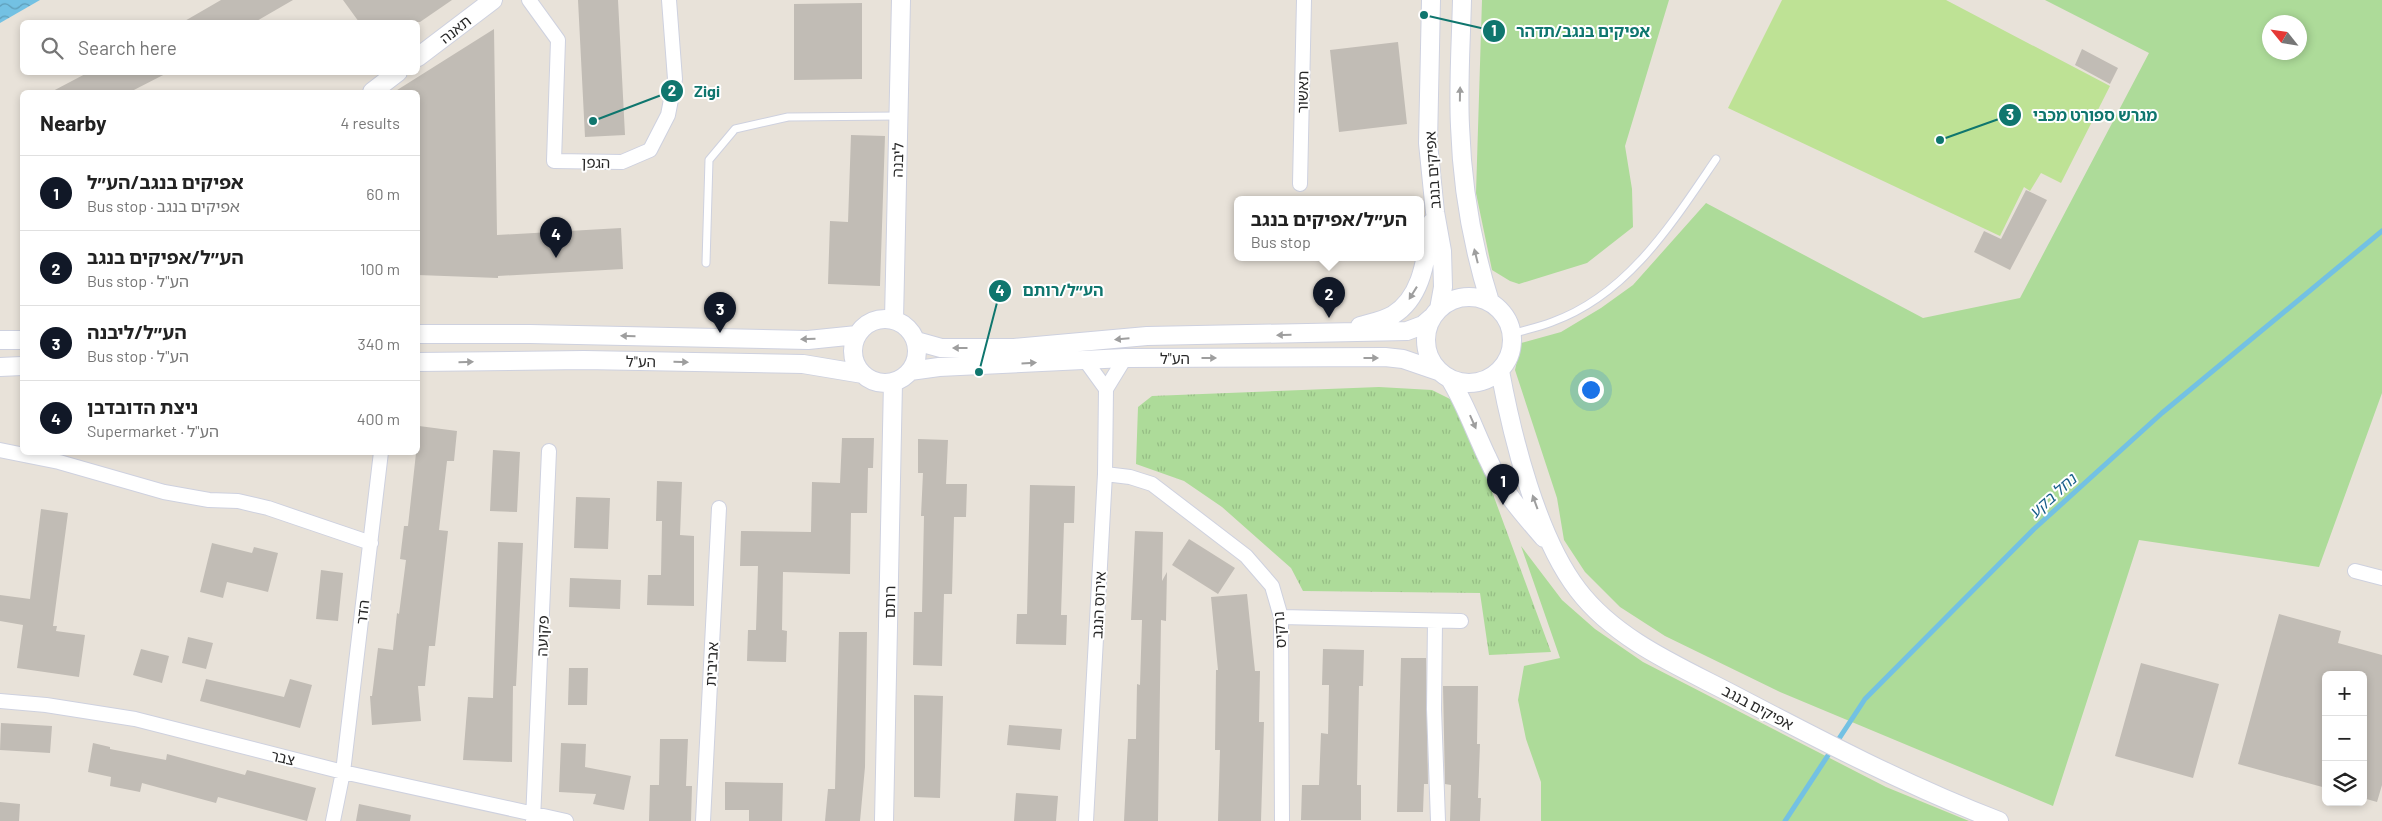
<!DOCTYPE html>
<meta charset="utf-8">
<style>
:root{--surface:#fff;--page:#f6f6f6;--text:#222;--muted:#767676;--line:#e0e0e0;--accent:#111827}
body{margin:0;font-family:Barlow,"Noto Sans Hebrew",sans-serif;background:var(--page);color:var(--text)}
.controls{position:absolute;right:15px;bottom:15px;display:grid;overflow:hidden;border-radius:8px;box-shadow:0 2px 8px #0003}
.controls button{width:45px;height:45px;display:grid;place-items:center;padding:0;border:0;border-bottom:1px solid var(--line);background:var(--surface);color:var(--text);font:25px sans-serif}
.compass{position:absolute;left:2262px;top:15px;width:45px;height:45px;border-radius:50%;background:var(--surface);box-shadow:0 2px 8px #0003;rotate:300deg}
.you{position:absolute;left:1590px;top:389px;width:18px;height:18px;margin:-12px;border:4px solid #fff;border-radius:50%;background:#1a73e8;box-shadow:0 0 0 8px #1a73e833}
.badge{display:grid;place-items:center;width:32px;height:32px;border-radius:50%;background:var(--accent);color:#fff;font-size:16px;font-weight:700}
.pin{position:absolute;translate:-50% -41px;filter:drop-shadow(0 1px 2px #0008)}
.pin::after{content:'';position:absolute;top:26px;width:18px;height:15px;background:inherit;clip-path:polygon(0 0,100% 0,50% 100%)}
.popup{position:absolute;left:1234px;top:196px;width:190px;height:65px;box-sizing:border-box;display:grid;place-content:center;border-radius:8px;background:var(--surface);filter:drop-shadow(0 1px 4px #0005);font-size:16px;white-space:nowrap;color:var(--muted)}
.popup b{font-size:19px;color:var(--text)}
.popup::after{content:'';position:absolute;left:50%;top:100%;margin-left:-10px;border:10px solid transparent;border-top-color:var(--surface)}
.list{margin:0;padding:0;list-style:none}
h2{display:flex;justify-content:space-between;align-items:center;height:65px;margin:0;padding:0 20px;font-size:21px}
h2 small{font-size:16px;font-weight:400;color:var(--muted)}
.list li{display:grid;grid-template-columns:32px 1fr auto;gap:15px;align-items:center;box-sizing:border-box;height:75px;padding:0 20px;border-top:1px solid var(--line)}
.list b{display:block;font-size:19px;white-space:nowrap}
.list p{margin:0;font-size:16px;white-space:nowrap;color:var(--muted)}
.list em{font-size:16px;font-style:normal;color:var(--muted)}
.icon{flex:none;width:28px;height:28px;fill:none;stroke:currentColor;stroke-width:2;stroke-linecap:round;stroke-linejoin:round}
.map{position:relative;flex:none;width:2382px;height:821px;overflow:hidden}
.search{position:absolute;background:var(--surface);box-shadow:0 2px 8px #0003;left:20px;top:20px;width:400px;height:55px;display:flex;align-items:center;gap:12px;box-sizing:border-box;padding:0 18px;border-radius:8px;color:var(--muted);font-size:19px}
.panel{position:absolute;background:var(--surface);box-shadow:0 2px 8px #0003;left:20px;top:90px;width:400px;height:365px;border-radius:8px}
.map>svg:first-child{display:block}
.grass{fill:#addb99;fill-rule:evenodd}
.park{fill:url(#park-tufts)}
.pitch{fill:#bee295}
.water{fill:url(#water-waves)}
.lines{fill:none;stroke-linecap:round;stroke-linejoin:round}
.stream{stroke:#73c1e3;stroke-width:5}
.building{fill:#c1bcb5}
.service-casing{stroke:#ced1df;stroke-width:9}
.minor-casing{stroke:#ced1df;stroke-width:16}
.tertiary-casing{stroke:#ced1df;stroke-width:20}
.service{stroke:#fff;stroke-width:7}
.minor{stroke:#fff;stroke-width:14}
.tertiary{stroke:#fff;stroke-width:18}
.oneway{fill:#9e9e9e}
.labels{text-anchor:middle;dominant-baseline:central;stroke-width:4;stroke-linejoin:round;paint-order:stroke}
.street-label{font-size:15px;fill:#272727;stroke:#fff}
.water-label{font-size:16px;font-style:italic;fill:#175e8a;stroke:#fff}
.leader{fill:none;stroke:#0f766e;stroke-width:2}
.callout-dot{fill:#0f766e;stroke:#fff;stroke-width:2}
.mark-label{font-size:15px;text-anchor:middle;font-weight:bold;fill:#fff}
.callout-label{font-size:16px;text-anchor:middle;font-weight:bold;fill:#0f766e;stroke:#fff;stroke-width:4;stroke-linejoin:round;paint-order:stroke}
</style>
<div class="map">
<svg width="2382" height="821" viewBox="0 0 2382 821">
<defs>
<pattern id="park-tufts" width="24" height="20" patternUnits="userSpaceOnUse" patternTransform="scale(1.25)"><rect width="24" height="20" fill="#addb99"/><path d="M3 7l-1-3M5 7V3M7 7l1-3M15 17l-1-3M17 17v-4M19 17l1-3" fill="none" stroke="#95bc84"/></pattern>
<pattern id="water-waves" width="16" height="10" patternUnits="userSpaceOnUse" patternTransform="scale(1.25)"><rect width="16" height="10" fill="#73c1e3"/><path d="M0 5q4-4 8 0t8 0" fill="none" stroke="#5e9db8"/></pattern>
</defs>
<rect width="100%" height="100%" fill="#e8e2d9"/>
<!-- grass -->
<path class="grass" d="M1482,0h187l-44,146 7,43 1,38 -46,36 -68,21 -9,-3 -18,-11 -16,-77z
M2045,0h337v393l-63,174 -180,-27 -86,266 -273,-114 -115,-56 -45,-29 -35,-35 -21,-32 -7,-42 -42,-128 6,-27 40,-11 40,-24 32,-23 73,-82 217,115 97,-20 129,-245zM2270,22h30v30h-30z
M1521,546l41,54 33,29 48,33 243,125 83,34h-428v-39l-15,-43 -8,-39 6,-34 36,-8z"/>
<!-- park -->
<path class="park" d="M1379,387l53,3 24,12 13,27 82,223 -62,3 -9,-62 -177,-2 -12,-23 -69,-61 -38,-26 -48,-17 2,-57 14,-11z"/>
<!-- pitch -->
<path class="pitch" d="M1782,0h164l164,86 -49,97 -20,-10 -11,18 -6,-4 -24,49 -272,-128z"/>
<!-- water -->
<path class="water" d="M0,0h40l-40,23z"/>
<g class="lines">
<!-- stream -->
<path class="stream" d="M1785,821l80,-122 169,-170 128,-116 220,-182"/>
</g>
<!-- building -->
<path class="building" d="M221,0h72l-38,22h-72z
M343,0h109l-32,22h-61z
M578,0h40l7,135 -40,2z
M862,3v76l-68,1v-76z
M494,29l3,206 124,-7 2,41 -125,7v2l-80,-3v-183h-24z
M1398,42l9,82 -68,8 -9,-82z
M2082,49l36,19 -8,16 -35,-19z
M89,72h80l-39,20h-79z
M851,135l34,1 -5,150 -52,-2 2,-63 18,1z
M2026,190l21,10 -37,70 -36,-18 10,-21 17,8z
M419,426l38,5 -3,30h-7l-8,69 9,1 -13,115h-6l-4,40h-7l3,35 -49,4 -2,-29h2l6,-48 15,2 4,-37 2,1 7,-54 -6,-1 4,-33h4z
M842,438h32l-1,30h-5l-1,45h-16l-1,61 -67,-2 -1,58 5,1 -1,31 -39,-1 1,-31h8l2,-64h-18l1,-35 70,1 1,-50 28,1z
M918,439l30,1 -2,44h21l-1,33h-12l-2,77h-8l-2,72 -29,-1 1,-53h8l2,-96h-3l2,-43h-5z
M493,450l27,2 -3,60 -27,-1z
M657,481l25,1 -2,53 14,1v70l-47,-1 1,-30h13l1,-54h-6z
M1030,485l45,1 -1,37h-10l-3,92h6l-1,30 -50,-1 1,-30h10z
M576,497l34,1 -2,51 -34,-1z
M41,509l27,4 -15,113h4l-1,5 29,4 -6,42 -62,-9 6,-43 -23,-4v-26l30,4z
M1135,531l28,1 -1,49 5,-9 -1,49 -5,-1 -3,201h-34l4,-82h8l1,-55 3,1 2,-65h-11z
M1189,539l46,29 -17,26 -46,-29z
M498,542l25,1 -7,143h-3l-1,76 -49,-2 5,-63 25,1z
M212,543l40,10 2,-6 24,6 -10,39 -41,-10 -4,16 -23,-6z
M321,570l22,3 -5,48 -22,-2z
M570,578l51,2 -1,29 -51,-2z
M1247,594l8,77h5l-1,51h5l-3,99h-43l2,-71h-5l1,-80h2l-7,-73z
M2279,614l62,17 -3,12 44,12v130l-5,17 -14,-4v-123h-37v113l-88,-24z
M839,632h28l-2,135 -5,54h-35l3,-32h7z
M188,637l25,6 -7,26 -24,-6z
M141,649l28,7 -7,27 -29,-8z
M1323,649l41,1 -1,36h-4l-1,48 -1,51h4v35h-60l1,-35h17l2,-52 7,1 1,-49h-7z
M1401,658h25l2,126h-4l-1,28h-26z
M2141,663l78,21 -26,94 -78,-22z
M569,668h19l-1,37h-19z
M206,679l78,18 6,-18 22,6 -12,43 -100,-27z
M1443,686h35l-1,58h3l-2,54h3l-1,23h-30l1,-36 -6,-1z
M914,695l29,1 -3,102 -26,-1z
M1,723l51,3 -2,27 -50,-3z
M1009,725l53,4 -2,21 -53,-5z
M660,739h28l-2,47h6l-1,35h-42l1,-36h9z
M93,743l17,4v2l56,11 1,-6 78,21 2,-5 69,18 -9,33 -89,-24 -2,6 -74,-20 -2,9 -30,-6 1,-9 -23,-5z
M561,743l25,1 -1,23 46,9 -7,34 -31,-6 3,-10 -37,-2z
M725,782l58,1 -1,38h-33v-11h-24z
M1016,793l42,3 -2,25h-42z
M0,802l20,2 -1,17h-19z
M359,804l52,11 -1,6h-54z"/>
<g class="lines">
<defs>
<path id="service" d="M706,263l3,-103 26,-31 53,-12 110,-1
M1512,334c13,-4 27,-7 40,-12 76,-27 121,-100 164,-163"/>
<path id="minor" d="M529,0l29,40 -4,121 68,1 28,-12 18,-35 7,-36 -6,-79
M1300,184l4,-184
M1085,360l21,29
M0,450l59,12 105,30 45,8 29,1 30,7 103,35
M1105,474l25,3 22,7 94,72 26,30 9,31 1,204
M2355,571l27,7
M1281,617l180,4
M1435,621l-1,88 4,112
M0,701l46,4 89,14 208,53 223,49
M533,820l16,-369
M333,821l10,-49 38,-320
M703,821l16,-313
M1086,821l19,-347 1,-85 19,-31"/>
<path id="tertiary" d="M1431,0l-3,143 7,69 7,39 1,36 -4,22
M1462,0c-1,42 -4,84 -2,126 2,60 12,119 30,176
M418,57l75,-57
M372,92l26,-20
M1426 340a43 43 0 1 1 86 0a43 43 0 1 1-86 0Z
M853 351a32 32 0 1 1 64 0a32 32 0 1 1-64 0Z
M894,320l7,-320
M1360,326c10,-3 23,-5 33,-11 31,-19 33,-61 39,-93
M418,334h112l278,6 49,-5
M0,340h22
M916,341l25,7h73l133,-12 260,-5 16,-6 8,-7
M418,362l166,-2 219,4 60,10
M0,367l22,-1
M910,371l29,-4 186,-9 260,-1 18,2 35,12
M1500,371c12,65 37,166 78,219 39,51 103,77 158,106 86,45 172,90 263,125
M1450,379c16,26 25,53 38,80 13,30 35,55 56,79
M884,821l9,-439"/>
</defs>
<!-- service casing -->
<use href="#service" class="service-casing"/>
<!-- minor casing -->
<use href="#minor" class="minor-casing"/>
<!-- tertiary casing -->
<use href="#tertiary" class="tertiary-casing"/>
<!-- service -->
<use href="#service" class="service"/>
<!-- minor -->
<use href="#minor" class="minor"/>
<!-- tertiary -->
<use href="#tertiary" class="tertiary"/>
</g>
<!-- one-way arrows -->
<defs><path id="oneway-solid" d="M-6-.8H1V-3.2L6.5 0L1 3.2V.8H-6Z" transform="scale(1.25)"/></defs>
<g class="oneway">
<use href="#oneway-solid" transform="translate(1460 94) rotate(-89)"/>
<use href="#oneway-solid" transform="translate(1476 256) rotate(-104)"/>
<use href="#oneway-solid" transform="translate(1413 293) rotate(122)"/>
<use href="#oneway-solid" transform="translate(1284 335) rotate(179)"/>
<use href="#oneway-solid" transform="translate(628 336) rotate(-179)"/>
<use href="#oneway-solid" transform="translate(808 339) rotate(178)"/>
<use href="#oneway-solid" transform="translate(1122 339) rotate(175)"/>
<use href="#oneway-solid" transform="translate(960 348) rotate(180)"/>
<use href="#oneway-solid" transform="translate(1209 358)"/>
<use href="#oneway-solid" transform="translate(1371 358)"/>
<use href="#oneway-solid" transform="translate(466 362) rotate(-1)"/>
<use href="#oneway-solid" transform="translate(681 362) rotate(1)"/>
<use href="#oneway-solid" transform="translate(1029 363) rotate(-3)"/>
<use href="#oneway-solid" transform="translate(1473 422) rotate(66)"/>
<use href="#oneway-solid" transform="translate(1535 502) rotate(-110)"/>
</g>
<g class="labels">
<!-- street labels -->
<g class="street-label">
<text transform="translate(455 29) rotate(-38)">תאנה</text>
<text transform="translate(1302 92) rotate(-89)">תאשור</text>
<text transform="translate(897 160) rotate(-88)">ליבנה</text>
<text transform="translate(596 162) rotate(1)">הגפן</text>
<text transform="translate(1432 170) rotate(-94)">אפיקים בנגב</text>
<text x="1175" y="358">הע"ל</text>
<text transform="translate(641 361) rotate(1)">הע"ל</text>
<text transform="translate(889 602) rotate(-89)">רותם</text>
<text transform="translate(1098 605) rotate(-87)">אירוס הנגב</text>
<text transform="translate(362 612) rotate(-83)">הדר</text>
<text transform="translate(1279 630) rotate(-94)">נרקיס</text>
<text transform="translate(542 636) rotate(-88)">פקועה</text>
<text transform="translate(711 664) rotate(-87)">אביבית</text>
<text transform="translate(1758 707) rotate(28)">אפיקים בנגב</text>
<text transform="translate(283 757) rotate(13)">צבר</text>
</g>
<!-- water labels -->
<g class="water-label">
<text transform="translate(2052 495) rotate(-42)">נחל בקע</text>
</g>
</g>
<!-- callouts -->
<path class="leader" d="M1424 15L1494 31M593 121L672 91M1940 140L2010 115M979 372L1000 291"/>
<g class="callout-dot">
<circle cx="1424" cy="15" r="5"/>
<circle cx="593" cy="121" r="5"/>
<circle cx="1940" cy="140" r="5"/>
<circle cx="979" cy="372" r="5"/>
<circle cx="1494" cy="31" r="12"/>
<circle cx="672" cy="91" r="12"/>
<circle cx="2010" cy="115" r="12"/>
<circle cx="1000" cy="291" r="12"/>
</g>
<g class="mark-label">
<text x="1494" y="36">1</text>
<text x="672" y="96">2</text>
<text x="2010" y="120">3</text>
<text x="1000" y="296">4</text>
</g>
<g class="callout-label">
<text x="1583" y="37">אפיקים בנגב/תדהר</text>
<text x="707" y="97">Zigi</text>
<text x="2095" y="121">מגרש ספורט מכבי</text>
<text x="1063" y="296">הע״ל/רותם</text>
</g>
</svg>
<div class="controls">
<button>+</button>
<button>−</button>
<button><svg class="icon" aria-label="layers" viewBox="0 0 24 24"><path d="M12 4l9 5-9 5-9-5zM3 14l9 5 9-5"/></svg></button>
</div>
<svg class="compass" viewBox="-18 -18 36 36"><path d="M0-13l5 13h-10z" fill="#e53935"/><path d="M0 13l5-13h-10z" fill="#767676"/></svg>
<div class="you"></div>
<div class="pin badge" style="left:1503px;top:505px">1</div>
<div class="pin badge" style="left:1329px;top:318px">2</div>
<div class="popup"><b>הע״ל/אפיקים בנגב</b>Bus stop</div>
<div class="pin badge" style="left:720px;top:333px">3</div>
<div class="pin badge" style="left:556px;top:258px">4</div>
<div class="search"><svg class="icon" aria-label="search" viewBox="0 0 24 24"><circle cx="10" cy="10" r="6"/><path d="M15 15l6 6"/></svg>Search here</div>
<section class="panel">
<h2>Nearby<small>4 results</small></h2>
<ul class="list">
<li><span class="badge">1</span><div><b>אפיקים בנגב/הע״ל</b><p>Bus stop · אפיקים בנגב</p></div><em>60 m</em></li>
<li><span class="badge">2</span><div><b>הע״ל/אפיקים בנגב</b><p>Bus stop · הע&quot;ל</p></div><em>100 m</em></li>
<li><span class="badge">3</span><div><b>הע״ל/ליבנה</b><p>Bus stop · הע&quot;ל</p></div><em>340 m</em></li>
<li><span class="badge">4</span><div><b>ניצת הדובדבן</b><p>Supermarket · הע&quot;ל</p></div><em>400 m</em></li>
</ul>
</section>
</div>
